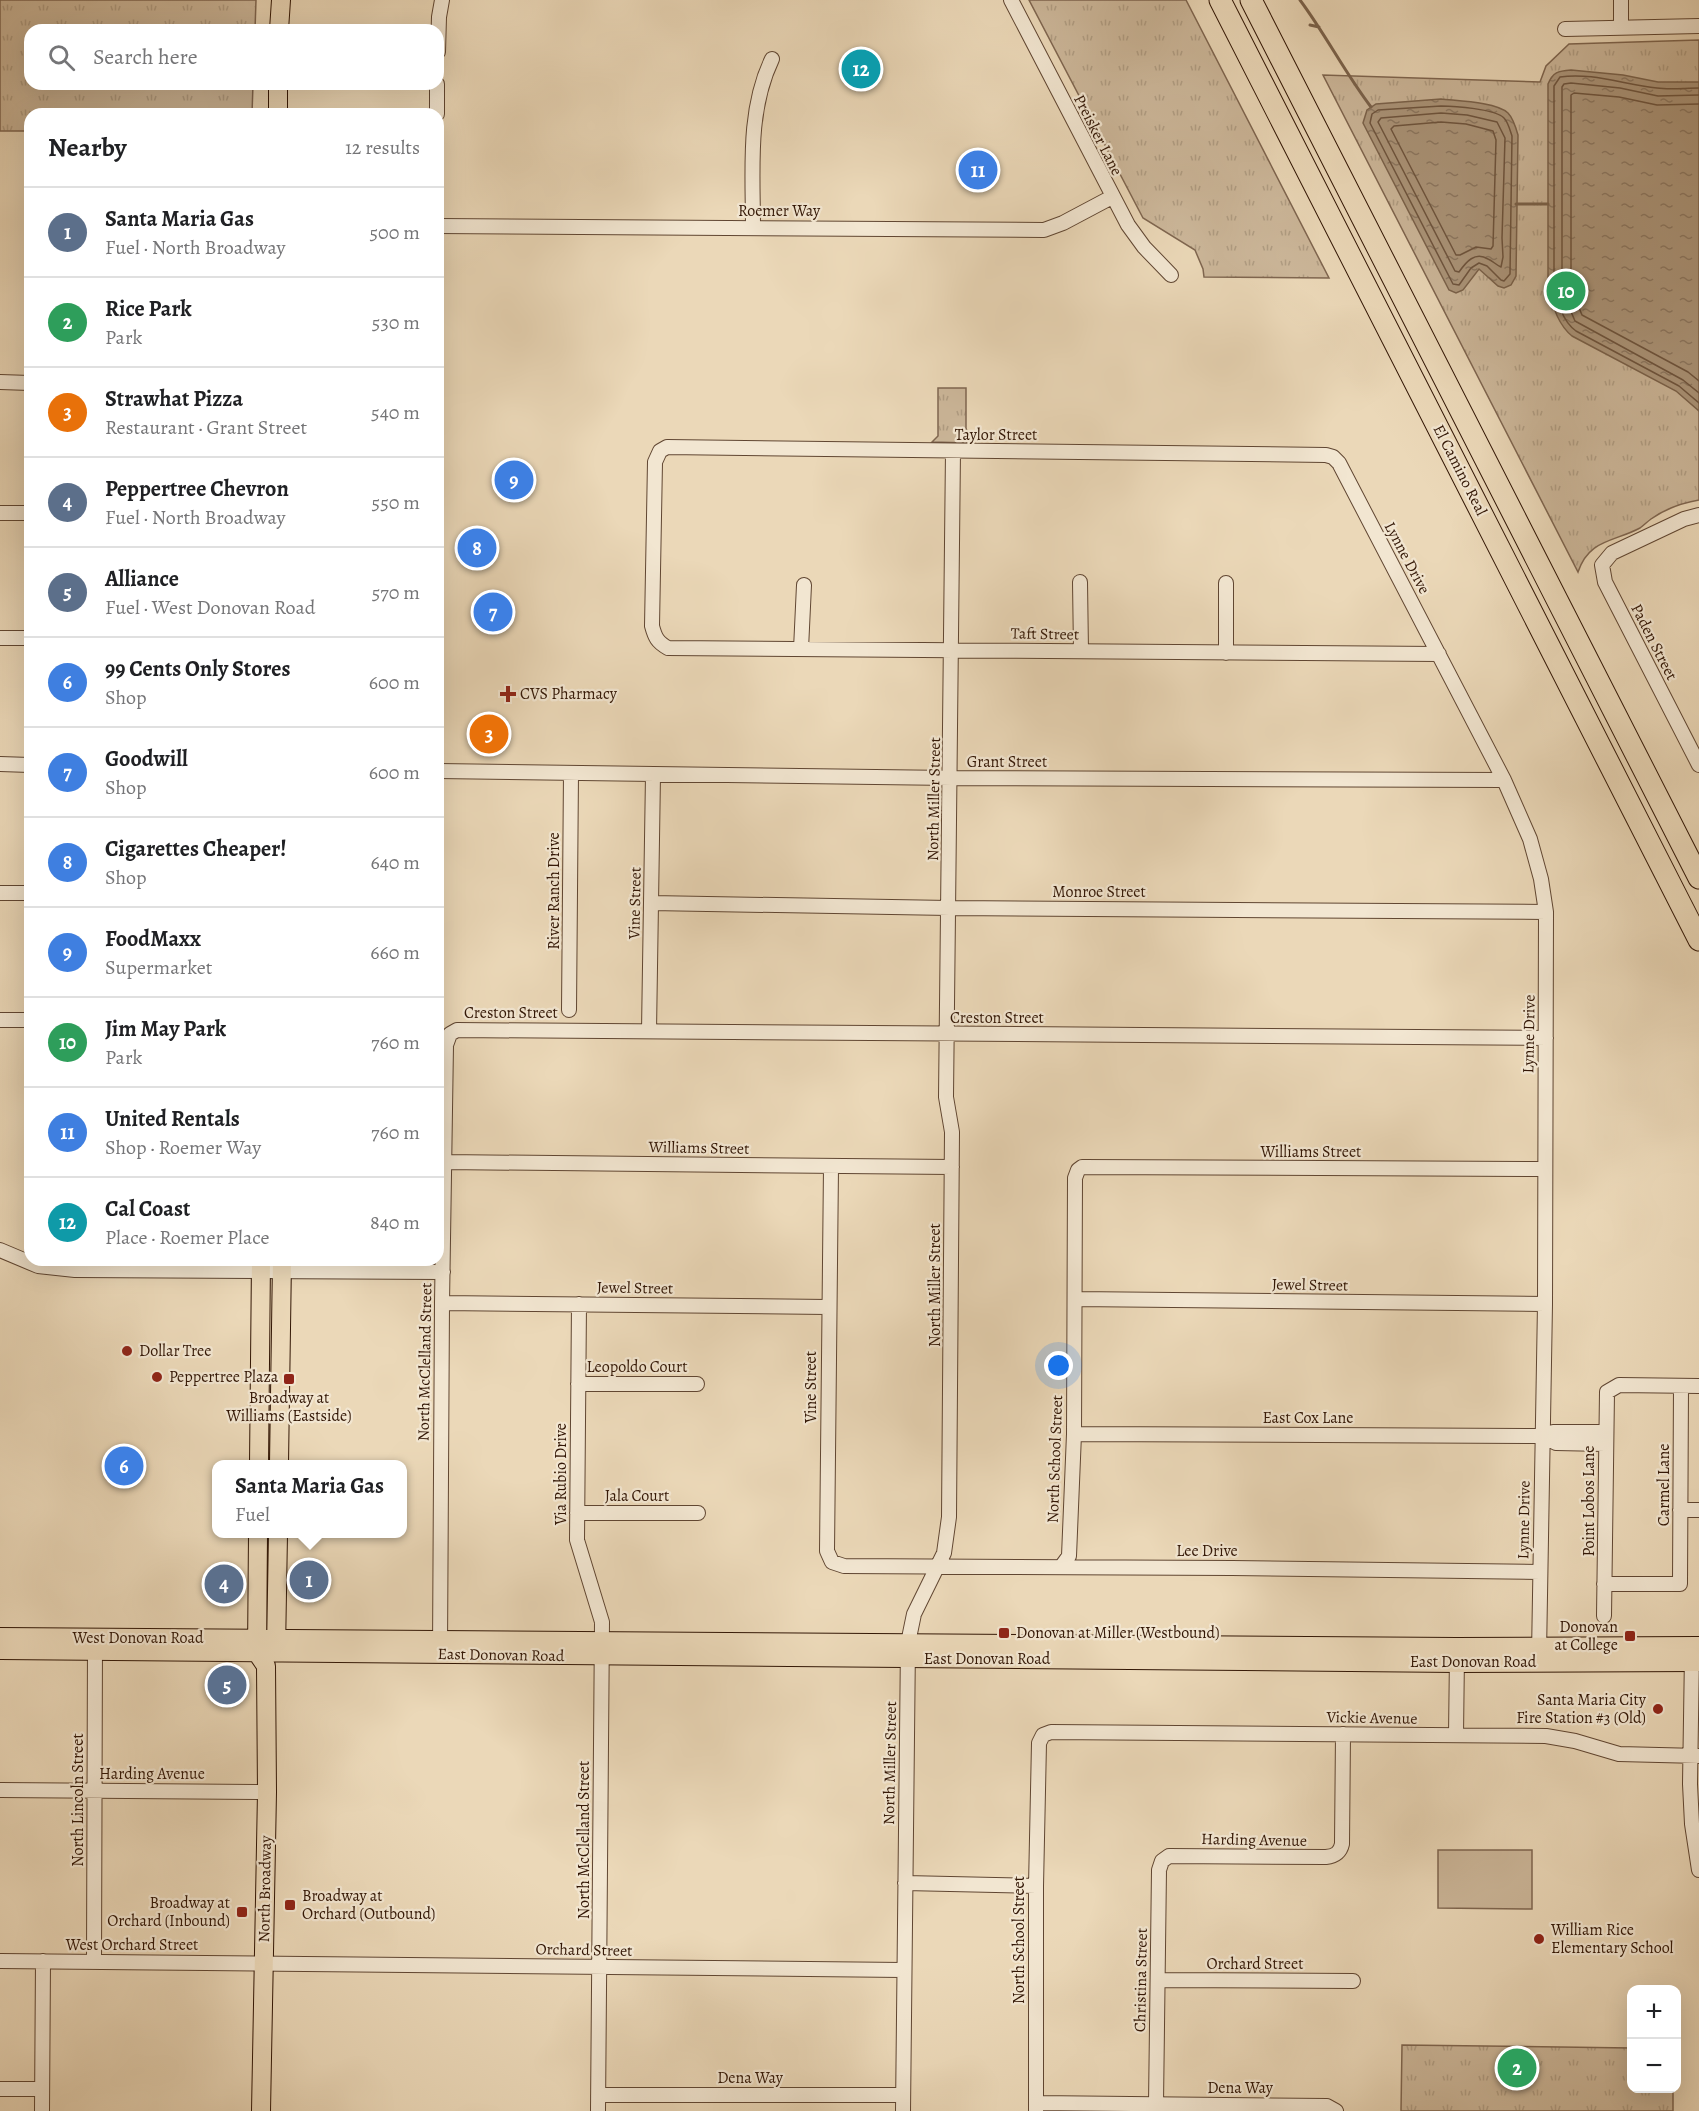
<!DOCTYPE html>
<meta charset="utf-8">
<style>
:root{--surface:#fff;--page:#f2f2f2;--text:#202124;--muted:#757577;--line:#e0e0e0;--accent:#0f766e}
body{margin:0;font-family:Alegreya,serif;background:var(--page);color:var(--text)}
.controls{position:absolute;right:18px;bottom:18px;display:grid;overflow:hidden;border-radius:12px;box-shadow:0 6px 24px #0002}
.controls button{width:54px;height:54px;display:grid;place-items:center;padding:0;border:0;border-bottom:2px solid var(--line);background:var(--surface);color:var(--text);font:30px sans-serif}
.you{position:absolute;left:1059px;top:1366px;width:21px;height:21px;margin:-15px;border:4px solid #fff;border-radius:50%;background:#1a73e8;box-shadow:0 0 0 9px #1a73e833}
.badge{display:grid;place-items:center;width:39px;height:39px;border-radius:50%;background:var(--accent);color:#fff;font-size:20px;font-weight:700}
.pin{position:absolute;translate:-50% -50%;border:3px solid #fff;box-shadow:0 2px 6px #0006}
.popup{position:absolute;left:212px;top:1460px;width:195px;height:78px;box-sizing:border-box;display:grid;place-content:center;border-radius:12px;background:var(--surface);filter:drop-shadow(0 2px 4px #0005);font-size:20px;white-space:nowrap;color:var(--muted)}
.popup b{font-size:22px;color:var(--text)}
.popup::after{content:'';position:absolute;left:50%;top:100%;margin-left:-12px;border:12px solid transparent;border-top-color:var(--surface)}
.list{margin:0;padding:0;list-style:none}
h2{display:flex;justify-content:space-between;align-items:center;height:78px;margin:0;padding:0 24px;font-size:26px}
h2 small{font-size:20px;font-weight:400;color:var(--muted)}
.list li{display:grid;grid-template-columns:39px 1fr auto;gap:18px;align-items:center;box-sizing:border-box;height:90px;padding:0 24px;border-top:2px solid var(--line)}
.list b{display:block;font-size:22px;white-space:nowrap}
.list p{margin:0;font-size:20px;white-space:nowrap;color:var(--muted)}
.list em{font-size:20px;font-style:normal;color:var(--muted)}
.icon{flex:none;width:33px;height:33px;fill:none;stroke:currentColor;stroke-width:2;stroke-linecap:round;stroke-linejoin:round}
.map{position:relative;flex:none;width:1699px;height:2111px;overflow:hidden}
.search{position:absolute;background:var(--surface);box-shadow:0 6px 24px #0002;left:24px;top:24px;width:420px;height:66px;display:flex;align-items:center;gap:15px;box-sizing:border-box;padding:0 21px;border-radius:18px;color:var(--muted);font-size:22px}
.panel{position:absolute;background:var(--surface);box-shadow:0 6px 24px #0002;left:24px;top:108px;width:420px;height:1158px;border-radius:18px}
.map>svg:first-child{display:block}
.grass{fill:url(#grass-tufts);stroke:#7f6650;stroke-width:1.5}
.pitch{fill:#ccb79a;stroke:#7f6650;stroke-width:1.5}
.water{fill:url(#water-ripples);stroke:#7b634c;stroke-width:1.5}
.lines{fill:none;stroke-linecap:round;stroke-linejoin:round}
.shore{stroke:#6f5640;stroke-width:1.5}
.stream{stroke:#7b634c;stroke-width:3}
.minor-casing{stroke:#604632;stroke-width:16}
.major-casing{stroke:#321605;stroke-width:20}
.highway-casing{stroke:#321605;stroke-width:23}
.minor{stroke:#f2e6d1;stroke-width:14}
.major{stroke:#ebd8b8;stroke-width:18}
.highway{stroke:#ebd8b8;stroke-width:21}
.poi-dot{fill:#8f2418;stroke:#f2e6d1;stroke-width:2}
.labels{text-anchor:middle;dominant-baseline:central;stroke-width:4.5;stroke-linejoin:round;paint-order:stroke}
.street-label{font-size:16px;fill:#321605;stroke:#f2e6d1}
.poi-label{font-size:16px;fill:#321605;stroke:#f2e6d1;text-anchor:start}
</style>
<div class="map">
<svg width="1699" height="2111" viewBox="0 0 1699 2111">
<defs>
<pattern id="grass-tufts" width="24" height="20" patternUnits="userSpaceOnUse" patternTransform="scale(1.5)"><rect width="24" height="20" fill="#ccb79a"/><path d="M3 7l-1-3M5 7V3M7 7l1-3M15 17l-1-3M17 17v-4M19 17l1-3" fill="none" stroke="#b09d83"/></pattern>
<pattern id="water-ripples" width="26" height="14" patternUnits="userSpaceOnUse" patternTransform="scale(1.5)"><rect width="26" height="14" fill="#ac967b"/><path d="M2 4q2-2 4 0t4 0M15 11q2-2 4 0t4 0" fill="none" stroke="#8d7963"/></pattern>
</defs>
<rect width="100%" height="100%" fill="#ebd8b8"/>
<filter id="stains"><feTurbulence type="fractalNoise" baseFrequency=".00333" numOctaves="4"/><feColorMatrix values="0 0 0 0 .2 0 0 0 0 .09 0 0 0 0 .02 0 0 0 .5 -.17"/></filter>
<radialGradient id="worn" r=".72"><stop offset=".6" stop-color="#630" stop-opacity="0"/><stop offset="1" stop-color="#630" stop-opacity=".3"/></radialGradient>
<!-- grass -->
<path class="grass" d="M0,0h256l-1,30h-225v54h223l-1,30h-222v17h-30z
M1029,0h157l143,278 -125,-1 -1,-8 -8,-19 -52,-32z
M1699,40v460c-17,3 -34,9 -48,19 -4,3 -7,6 -11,9 -26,14 -51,11 -62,44l-255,-497 217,7 6,-16 23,-22z
M938,388h28v40l4,15 -38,-1 6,-6z
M1402,2045l229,3 1,40 41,1v22h-272z"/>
<!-- pitch -->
<path class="pitch" d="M1438,1850h94v59l-94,-1z"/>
<!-- water -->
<path class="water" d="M1571,70l52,5 35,7h41v329l-23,-20 -104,-55c-15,-12 -21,-34 -24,-52v-200c5,-12 10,-13 23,-14z
M1441,99c17,2 55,3 67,14 5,5 8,15 10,22l-2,141 -5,9 -7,3 -6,-2 -19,-17 -16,21 -7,3 -7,-3 -86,-167 4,-13 9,-6z"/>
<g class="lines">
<!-- shore -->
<path class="shore" d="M1699,88c-14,0 -29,2 -42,0 -32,-3 -65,-16 -97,-11l-6,9v197c2,16 8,38 22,48l103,55 20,17
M1699,95l-41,1 -38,-8 -49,-5 -7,1 -2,3v196l1,10 12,28 108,59 16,13
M1699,104l-42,1 -38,-8 -45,-4 -3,2v187l1,9 10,24 106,57 11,9
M1441,106c13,0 55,3 63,12 4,4 6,12 8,18l-2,138 -6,7 -3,-1 -14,-14 -8,-3 -8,5 -12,17 -6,-1 -83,-161 2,-9 6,-4z
M1441,113l26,2 30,7 8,16 -3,100 1,19 -2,10c-5,-2 -8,-6 -13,-8 -13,-8 -22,3 -29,13l-4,-1 -77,-149 3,-4z
M1441,122l25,2 27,7 3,9 -3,106 -2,3 -15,-2 -16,8h-4l-65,-126 3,-3z"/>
<!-- stream -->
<path class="stream" d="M1300,0c26,35 45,73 71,107
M1310,25l9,2
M1516,204h32"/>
<defs>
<path id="minor" d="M1011,0l117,225 16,22 27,28
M1621,0v28
M1565,29l134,-3
M438,52l1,-35 3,-17
M437,114v-30
M438,226l606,4 19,-7 49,-26
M753,228c0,-57 -6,-117 19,-169
M0,382l30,1
M0,513h30
M1699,515l-15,4 -72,34 -10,12 3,17 94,183
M1080,582l1,69
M1226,583v70
M0,638h30
M801,649l3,-64
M1439,654l-771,-6c-11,-6 -13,-11 -16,-22l3,-164 5,-11 7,-4 659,8 7,2 6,6 165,317 26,59 11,40 5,33 -1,392 -6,350
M0,764l30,1
M438,771l513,7 553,2
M0,893h30
M651,903l298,5 597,4
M569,1010l2,-237
M0,1020h30
M649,1031l4,-256
M445,1162l507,5
M831,1167l-4,384 5,11 12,4 388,2 308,4
M0,1250l38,16 37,4 368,2
M1075,1299l470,5
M442,1303l386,4
M579,1304l-2,236 25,82 -4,489
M578,1384h119
M1074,1434l469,2 10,-4h52
M1543,1436l13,7 49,1
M1680,1510h19
M577,1513h121
M1061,1567l8,-11 5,-122 1,-256 3,-8 4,-3 463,2
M1604,1584h76l1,-198
M1604,1616l3,-224 12,-7 80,1
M440,1649l2,-346 4,-258 4,-11 7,-4 1089,8
M1692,1654l-2,130 2,40 7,46
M1456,1735l1,-80
M0,1790l267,2
M905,1883l131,3
M0,1961l903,9
M94,1962l1,-320
M1158,1980l195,1
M0,2089h42
M598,2095h305
M1036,2103l291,3 9,5
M1156,2104l3,-234 3,-9 7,-5 157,1c9,-1 14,-4 16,-13l1,-110
M42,2111l1,-150
M903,2111l5,-468 6,-29 30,-61 5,-36 3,-385 -6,-35 7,-646
M1036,2111v-225l3,-143 4,-8 8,-3 495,4 29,5 44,13 80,2"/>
<path id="major" d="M279,30l2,-30
M278,114v-30
M259,1464l2,-204
M279,1464l3,-204
M258,1534l-1,119 9,13 1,126 -6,319
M0,1637l1457,10 242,-1
M0,1650l1457,13 242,-1
M276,1650l2,-116"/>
<path id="highway" d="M1220,0l479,940
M1251,0l448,878"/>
</defs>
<!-- minor casing -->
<use href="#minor" class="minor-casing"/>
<!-- major casing -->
<use href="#major" class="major-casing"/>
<!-- highway casing -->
<use href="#highway" class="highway-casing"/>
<!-- minor -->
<use href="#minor" class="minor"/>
<!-- major -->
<use href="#major" class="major"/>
<!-- highway -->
<use href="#highway" class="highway"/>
</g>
<!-- markers -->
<g class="poi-dot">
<path d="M505 685h6v6h6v6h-6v6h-6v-6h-6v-6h6z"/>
<circle cx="127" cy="1351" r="6"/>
<circle cx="157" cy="1377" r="6"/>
<rect x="283" y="1373" width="12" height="12" rx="3"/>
<rect x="998" y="1627" width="12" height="12" rx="3"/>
<rect x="1624" y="1630" width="12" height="12" rx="3"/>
<circle cx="1658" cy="1709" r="6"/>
<rect x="284" y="1899" width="12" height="12" rx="3"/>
<rect x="236" y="1906" width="12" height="12" rx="3"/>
<circle cx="1539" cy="1939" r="6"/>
</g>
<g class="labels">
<!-- street labels -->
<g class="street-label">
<text transform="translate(1098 135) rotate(63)">Preisker Lane</text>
<text x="779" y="211">Roemer Way</text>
<text x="996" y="435">Taylor Street</text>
<text transform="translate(1460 470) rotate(63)">El Camino Real</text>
<text transform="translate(1407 558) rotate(62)">Lynne Drive</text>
<text transform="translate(1045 634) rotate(1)">Taft Street</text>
<text transform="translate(1654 642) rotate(63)">Paden Street</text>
<text x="1007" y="762">Grant Street</text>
<text transform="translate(934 799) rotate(-89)">North Miller Street</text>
<text transform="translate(554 891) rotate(-90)">River Ranch Drive</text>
<text x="1099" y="892">Monroe Street</text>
<text transform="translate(635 903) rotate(-89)">Vine Street</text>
<text x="511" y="1013">Creston Street</text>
<text x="997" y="1018">Creston Street</text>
<text transform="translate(1529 1034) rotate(-89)">Lynne Drive</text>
<text transform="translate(699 1148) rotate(1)">Williams Street</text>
<text x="1311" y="1152">Williams Street</text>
<text transform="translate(935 1285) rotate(-90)">North Miller Street</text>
<text transform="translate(1310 1285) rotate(1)">Jewel Street</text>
<text transform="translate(635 1288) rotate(1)">Jewel Street</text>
<text transform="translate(425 1362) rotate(-89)">North McClelland Street</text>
<text x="637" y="1367">Leopoldo Court</text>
<text transform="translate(811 1387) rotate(-90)">Vine Street</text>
<text x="1308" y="1418">East Cox Lane</text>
<text transform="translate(1055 1459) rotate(-88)">North School Street</text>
<text transform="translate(561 1474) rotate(-90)">Via Rubio Drive</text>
<text transform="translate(1664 1485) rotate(-90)">Carmel Lane</text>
<text x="637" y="1496">Jala Court</text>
<text transform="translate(1589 1501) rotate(-90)">Point Lobos Lane</text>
<text transform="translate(1524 1520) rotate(-89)">Lynne Drive</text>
<text x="1207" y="1551">Lee Drive</text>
<text x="138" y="1638">West Donovan Road</text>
<text transform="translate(501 1655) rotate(1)">East Donovan Road</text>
<text x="987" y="1659">East Donovan Road</text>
<text x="1473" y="1662">East Donovan Road</text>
<text transform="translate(1372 1718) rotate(1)">Vickie Avenue</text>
<text transform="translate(890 1763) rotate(-89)">North Miller Street</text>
<text x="152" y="1774">Harding Avenue</text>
<text transform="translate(78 1800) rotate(-90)">North Lincoln Street</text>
<text transform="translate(584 1840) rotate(-90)">North McClelland Street</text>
<text transform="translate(1254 1840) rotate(1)">Harding Avenue</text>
<text transform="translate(265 1889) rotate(-89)">North Broadway</text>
<text transform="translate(1019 1940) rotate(-90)">North School Street</text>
<text x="132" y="1945">West Orchard Street</text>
<text transform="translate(584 1950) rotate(1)">Orchard Street</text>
<text x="1255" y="1964">Orchard Street</text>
<text transform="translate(1141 1980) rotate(-89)">Christina Street</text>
<text x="750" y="2078">Dena Way</text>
<text x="1240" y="2088">Dena Way</text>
</g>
<!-- poi labels -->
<g class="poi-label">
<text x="520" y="694">CVS Pharmacy</text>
<text x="139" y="1351">Dollar Tree</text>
<text x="169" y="1377">Peppertree Plaza</text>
<text x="289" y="1398" text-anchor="middle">Broadway at<tspan x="289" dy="18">Williams (Eastside)</tspan></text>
<text x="1618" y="1627" text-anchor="end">Donovan<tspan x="1618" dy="18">at College</tspan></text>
<text x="1016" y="1633">Donovan at Miller (Westbound)</text>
<text x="1646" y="1700" text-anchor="end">Santa Maria City<tspan x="1646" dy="18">Fire Station #3 (Old)</tspan></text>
<text x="302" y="1896">Broadway at<tspan x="302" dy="18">Orchard (Outbound)</tspan></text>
<text x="230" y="1903" text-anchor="end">Broadway at<tspan x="230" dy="18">Orchard (Inbound)</tspan></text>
<text x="1551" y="1930">William Rice<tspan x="1551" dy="18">Elementary School</tspan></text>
</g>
</g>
<rect width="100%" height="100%" filter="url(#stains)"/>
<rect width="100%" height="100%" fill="url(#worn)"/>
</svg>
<div class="controls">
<button>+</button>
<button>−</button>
</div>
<div class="you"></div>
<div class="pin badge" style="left:309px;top:1580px;background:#5c6f8a">1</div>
<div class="popup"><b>Santa Maria Gas</b>Fuel</div>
<div class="pin badge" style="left:1517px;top:2068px;background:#2e9e5b">2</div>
<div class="pin badge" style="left:489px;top:734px;background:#e8710a">3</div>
<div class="pin badge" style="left:224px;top:1584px;background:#5c6f8a">4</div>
<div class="pin badge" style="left:227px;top:1685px;background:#5c6f8a">5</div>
<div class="pin badge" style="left:124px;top:1466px;background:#3f7fe0">6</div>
<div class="pin badge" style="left:493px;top:612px;background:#3f7fe0">7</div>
<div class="pin badge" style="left:477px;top:548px;background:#3f7fe0">8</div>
<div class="pin badge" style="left:514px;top:480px;background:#3f7fe0">9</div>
<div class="pin badge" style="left:1566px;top:291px;background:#2e9e5b">10</div>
<div class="pin badge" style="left:978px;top:170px;background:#3f7fe0">11</div>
<div class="pin badge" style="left:861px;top:69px;background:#0f9aa8">12</div>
<div class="search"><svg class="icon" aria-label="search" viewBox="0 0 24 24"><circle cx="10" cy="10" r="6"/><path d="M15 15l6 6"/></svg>Search here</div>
<section class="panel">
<h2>Nearby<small>12 results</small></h2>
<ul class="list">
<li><span class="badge" style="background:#5c6f8a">1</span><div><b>Santa Maria Gas</b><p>Fuel · North Broadway</p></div><em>500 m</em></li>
<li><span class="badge" style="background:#2e9e5b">2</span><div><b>Rice Park</b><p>Park</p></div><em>530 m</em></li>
<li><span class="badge" style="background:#e8710a">3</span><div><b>Strawhat Pizza</b><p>Restaurant · Grant Street</p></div><em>540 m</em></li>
<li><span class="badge" style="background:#5c6f8a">4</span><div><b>Peppertree Chevron</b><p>Fuel · North Broadway</p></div><em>550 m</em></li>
<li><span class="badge" style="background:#5c6f8a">5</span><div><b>Alliance</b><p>Fuel · West Donovan Road</p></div><em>570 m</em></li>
<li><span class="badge" style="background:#3f7fe0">6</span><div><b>99 Cents Only Stores</b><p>Shop</p></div><em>600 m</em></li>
<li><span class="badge" style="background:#3f7fe0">7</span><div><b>Goodwill</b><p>Shop</p></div><em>600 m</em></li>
<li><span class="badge" style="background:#3f7fe0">8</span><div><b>Cigarettes Cheaper!</b><p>Shop</p></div><em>640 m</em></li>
<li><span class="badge" style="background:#3f7fe0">9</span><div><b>FoodMaxx</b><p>Supermarket</p></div><em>660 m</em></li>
<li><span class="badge" style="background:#2e9e5b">10</span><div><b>Jim May Park</b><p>Park</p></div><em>760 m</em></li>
<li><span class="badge" style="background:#3f7fe0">11</span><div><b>United Rentals</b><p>Shop · Roemer Way</p></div><em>760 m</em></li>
<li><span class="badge" style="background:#0f9aa8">12</span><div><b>Cal Coast</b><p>Place · Roemer Place</p></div><em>840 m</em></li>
</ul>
</section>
</div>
